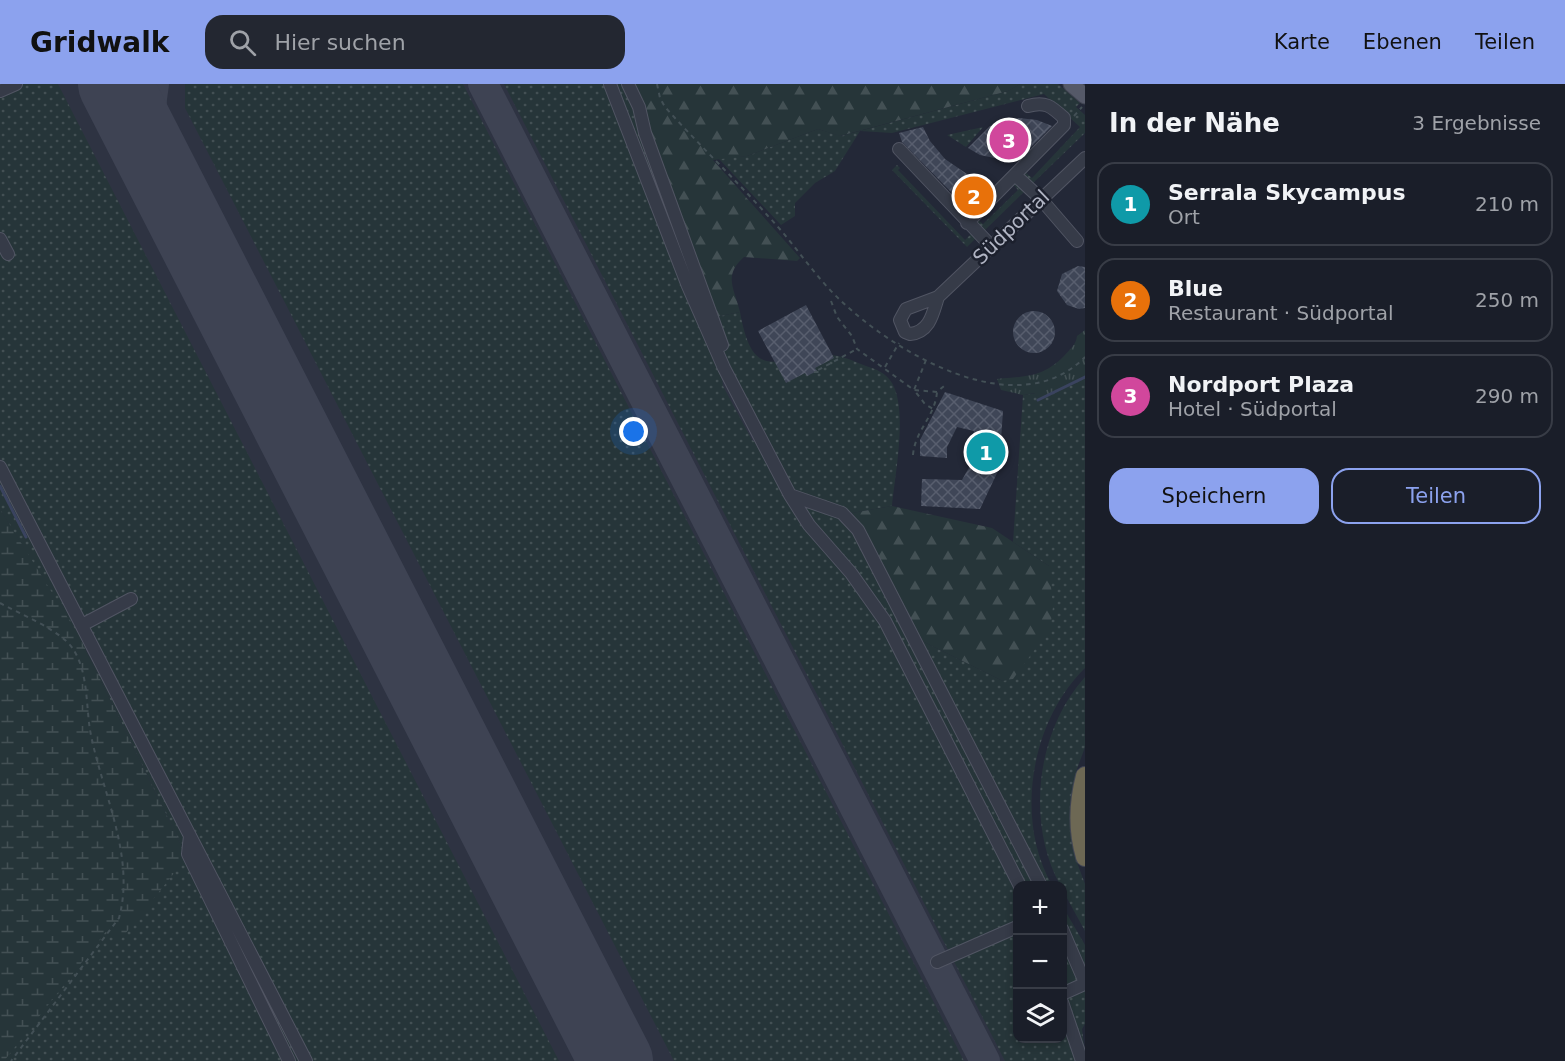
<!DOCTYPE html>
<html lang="de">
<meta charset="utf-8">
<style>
:root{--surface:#1a1e29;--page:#232731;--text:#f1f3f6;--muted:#9fa2a8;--line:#383c46;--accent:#8ca2ee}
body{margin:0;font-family:"DejaVu Sans",sans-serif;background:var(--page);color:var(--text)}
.controls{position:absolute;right:18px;bottom:18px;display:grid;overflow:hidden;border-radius:12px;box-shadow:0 3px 9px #0003}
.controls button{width:54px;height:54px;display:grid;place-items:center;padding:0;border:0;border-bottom:2px solid var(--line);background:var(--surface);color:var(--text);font:30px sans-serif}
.you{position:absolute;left:634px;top:348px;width:21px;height:21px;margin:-15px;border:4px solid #fff;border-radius:50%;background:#1a73e8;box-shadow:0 0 0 9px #1a73e833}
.badge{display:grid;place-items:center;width:39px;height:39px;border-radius:50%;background:var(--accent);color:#fff;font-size:20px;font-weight:700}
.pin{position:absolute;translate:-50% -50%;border:3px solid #fff;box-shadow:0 2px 6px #0006}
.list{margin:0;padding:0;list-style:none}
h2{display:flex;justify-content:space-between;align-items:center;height:78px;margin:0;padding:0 24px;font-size:26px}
h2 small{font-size:20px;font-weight:400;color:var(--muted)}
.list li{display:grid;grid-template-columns:39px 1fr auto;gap:18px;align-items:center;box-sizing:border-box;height:84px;margin:0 12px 12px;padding:0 12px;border:2px solid var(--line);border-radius:18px}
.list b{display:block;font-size:22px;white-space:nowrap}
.list p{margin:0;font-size:20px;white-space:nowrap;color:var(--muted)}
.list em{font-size:20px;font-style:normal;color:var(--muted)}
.actions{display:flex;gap:12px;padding:18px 24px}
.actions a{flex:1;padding:14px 0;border:2px solid var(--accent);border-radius:18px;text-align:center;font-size:21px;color:var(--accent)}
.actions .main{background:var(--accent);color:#111}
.icon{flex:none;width:33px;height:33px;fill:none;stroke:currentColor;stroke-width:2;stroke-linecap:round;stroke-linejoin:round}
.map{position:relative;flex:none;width:1085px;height:977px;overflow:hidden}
header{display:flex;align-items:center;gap:36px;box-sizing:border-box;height:84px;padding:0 30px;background:var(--accent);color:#111}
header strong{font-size:28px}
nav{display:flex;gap:33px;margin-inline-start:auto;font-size:21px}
.search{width:420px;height:54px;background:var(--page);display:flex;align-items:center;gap:15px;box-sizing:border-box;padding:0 21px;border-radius:18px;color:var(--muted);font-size:22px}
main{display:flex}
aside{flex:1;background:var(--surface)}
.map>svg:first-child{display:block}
.airport{fill:#2e3342}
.grass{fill:url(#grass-dots)}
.forest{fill:url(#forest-firs)}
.wetland{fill:url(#wetland-marsh)}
.park{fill:url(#park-tufts)}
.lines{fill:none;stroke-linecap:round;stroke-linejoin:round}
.stream{stroke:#3a435f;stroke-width:3}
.taxiway{stroke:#3e4353;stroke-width:30}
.runway{stroke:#3e4353;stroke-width:74}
.building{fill:url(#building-cross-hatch)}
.minor-casing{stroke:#515563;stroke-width:14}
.major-casing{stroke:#404451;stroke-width:17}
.highway-casing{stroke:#414553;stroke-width:20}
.path{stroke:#435056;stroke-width:2;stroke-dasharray:4.5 4.5;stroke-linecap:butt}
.minor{stroke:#363b48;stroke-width:12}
.major{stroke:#555968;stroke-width:15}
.highway{stroke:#6d6854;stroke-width:18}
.labels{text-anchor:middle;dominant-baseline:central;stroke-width:5;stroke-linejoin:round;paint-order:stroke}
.street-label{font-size:20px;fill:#b1b5c4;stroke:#1c202d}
</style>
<header>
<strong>Gridwalk</strong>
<div class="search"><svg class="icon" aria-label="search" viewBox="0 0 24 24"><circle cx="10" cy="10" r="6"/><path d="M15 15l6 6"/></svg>Hier suchen</div>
<nav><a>Karte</a><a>Ebenen</a><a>Teilen</a></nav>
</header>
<main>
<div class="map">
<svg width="1085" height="977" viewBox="0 0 1085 977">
<defs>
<pattern id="grass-dots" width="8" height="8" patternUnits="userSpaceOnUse" patternTransform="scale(1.5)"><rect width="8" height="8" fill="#263539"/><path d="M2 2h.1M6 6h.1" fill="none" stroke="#435054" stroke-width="1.8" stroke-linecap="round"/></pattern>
<pattern id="forest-firs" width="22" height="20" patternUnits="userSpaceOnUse" patternTransform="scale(1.5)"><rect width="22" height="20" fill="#263539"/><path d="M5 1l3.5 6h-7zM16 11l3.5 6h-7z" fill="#435054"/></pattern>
<pattern id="wetland-marsh" width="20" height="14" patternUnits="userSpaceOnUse" patternTransform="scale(1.5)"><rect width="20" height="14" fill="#263539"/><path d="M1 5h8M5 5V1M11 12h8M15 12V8" fill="none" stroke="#435054"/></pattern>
<pattern id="park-tufts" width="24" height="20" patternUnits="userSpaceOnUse" patternTransform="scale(1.5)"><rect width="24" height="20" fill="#263539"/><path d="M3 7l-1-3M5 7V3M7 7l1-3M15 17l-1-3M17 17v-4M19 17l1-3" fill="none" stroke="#435054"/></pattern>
<pattern id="building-cross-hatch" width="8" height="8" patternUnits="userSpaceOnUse" patternTransform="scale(1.5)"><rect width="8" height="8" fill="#3f4657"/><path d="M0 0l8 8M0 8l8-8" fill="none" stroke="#585e6e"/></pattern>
</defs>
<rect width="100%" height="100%" fill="#232837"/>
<!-- airport -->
<path class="airport" d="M0,0h631l167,408 54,21 192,372 -27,1v152h45l1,-115 8,71 14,67h-799l-207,-425 -79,-127z"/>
<!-- grass -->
<path class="grass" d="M0,0h58l501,977h-249l-310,-603z
M185,0h278l501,977h-290l-489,-953z
M504,0h101l116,286 2,16 29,54 5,3 125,180 115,225 1,9 19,39v142h45l1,-16 12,39h-70z
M614,0h17l84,233 25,-5c13,71 34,46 86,43 13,-1 28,6 40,11 10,3 20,7 26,17 16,27 3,92 0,123l-40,7 -60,-22 -65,-125 -36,-81z
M1020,0h38l22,19 -4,4 9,8v18l-53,51 -10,-9 3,-3 7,6 48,-51 -36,-33 -152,39 -32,-2 -25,40 -20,12 -20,20v13l-14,9 -63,-67 29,-2 71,-27 23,7 167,-45z
M983,43l-17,20 -19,-12z
M897,81l3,3 -2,2 67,70 6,-6 4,5 -8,8 -75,-77z
M1016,98l9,9 -41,40 -9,-9 2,-3 6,5 35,-34 -5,-6z
M1085,293v291c-54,53 -71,151 -33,217h-8l-126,-246 85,42 46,-115 -36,-24 10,-147 13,-2 2,6z
M0,391l89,172 -3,3 -86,-141z
M799,415l47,18 193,368h-13l-154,-294 -60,-71z
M93,570l209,407h-302v-214l187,10 -98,-201z
M1085,593v70l-9,25 -6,46 5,39 10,27v47l-22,-40 -1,-5 -2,-1c-34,-62 -24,-154 25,-208z
M1063,829l4,1 18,31v26l-22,-45z
M1085,899v41l-3,5 3,23 -18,-55z"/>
<!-- forest -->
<path class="forest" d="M631,0h389l-12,7 -168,45 -22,-7 -71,27 -34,4 87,98 -3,3 -53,-4c-21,19 -10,30 -4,55l-25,5z
M892,422l100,22 57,38 4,41 -3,22 -37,50 -10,2 -85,-42 -66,-126z
M1062,850l19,45 -16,8z"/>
<!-- wetland -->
<path class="wetland" d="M0,425l79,127 108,221 -66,82 -13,-10 -104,132h-4z"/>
<!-- park -->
<path class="park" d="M1085,246v47l-47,23 -3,-7 -12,2 -22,-5 -4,-11c29,-3 45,-1 67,-23 6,-7 12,-11 13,-20z"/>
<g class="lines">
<!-- stream -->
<path class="stream" d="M1038,316l47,-23
M0,402l26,51"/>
<!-- taxiway -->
<path class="taxiway" d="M154,0c-7,38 0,67 13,103
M483,0l502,977"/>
<!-- runway -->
<path class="runway" d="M115,0l501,977"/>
</g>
<!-- building -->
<path class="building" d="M1019,34l18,2 15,6 -28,28 -20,6 -24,-5 -12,-7 22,-22z
M923,43l7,14 15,18 22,15 17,4 -4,20 -4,4 -24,-9 -50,-51 -3,-9z
M1078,182l7,1v41l-6,1 -12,-4 -10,-14 5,-17z
M806,221l28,53 -19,10 2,3 -10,5 -2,-3 -19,10 -28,-52z
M1013 248a21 21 0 1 1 42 0a21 21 0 1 1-42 0Z
M945,308l58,19 -4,58 -19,40 -59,-3 1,-27 40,1 9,-16 3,-33 -17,-4 -10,20v11l-27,-2v-16z"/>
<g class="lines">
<defs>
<path id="minor" d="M610,0l78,202 36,82 66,127 19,30 42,48 34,48 135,265
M628,0l11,23 6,26 77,212
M0,7l16,-7
M899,65l92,97
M1015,91l25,23 37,43
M967,139l97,-98v-7c-13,-12 -19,-17 -36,-12
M0,155l8,15
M938,213c-5,16 -8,35 -28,37l-5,-2 -5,-12 6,-11 32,-12 147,-139
M0,383l306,594
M790,411l52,18 16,17 183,356
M82,541l49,-26
M190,752l-2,18 101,207
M1062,845l22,51 -2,5 -20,9
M937,878l80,-35
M1062,918l20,59"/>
<path id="major" d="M1071,0l14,12"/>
<path id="highway" d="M1085,692c-7,27 -8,54 0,81"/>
</defs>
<!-- minor casing -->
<use href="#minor" class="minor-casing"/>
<!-- major casing -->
<use href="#major" class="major-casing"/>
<!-- highway casing -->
<use href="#highway" class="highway-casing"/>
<!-- path -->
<path class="path" d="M657,0l3,14 5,9c33,37 70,72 103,109 25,26 45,58 71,83 56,54 178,127 246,58
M1074,32l8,-9
M831,217l6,16 15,19 5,13 57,41 23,2 7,-6
M926,276l-12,30 11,14 8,5
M885,283l14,-24
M814,288h6l-2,-2 39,-21
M913,371c2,-25 22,-38 24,-63
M0,519c20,11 62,28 73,46 15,22 13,56 17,81 11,61 46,125 29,188l-108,143"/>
<!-- minor -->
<use href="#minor" class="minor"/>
<!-- major -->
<use href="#major" class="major"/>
<!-- highway -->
<use href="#highway" class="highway"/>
</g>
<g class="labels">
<!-- street labels -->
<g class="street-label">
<text transform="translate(1011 143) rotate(-44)">Südportal</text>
</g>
</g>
</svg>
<div class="controls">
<button>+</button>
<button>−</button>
<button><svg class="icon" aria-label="layers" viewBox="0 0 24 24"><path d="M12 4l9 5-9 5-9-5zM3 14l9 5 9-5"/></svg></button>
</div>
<div class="you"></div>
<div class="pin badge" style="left:986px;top:368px;background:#0f9aa8">1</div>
<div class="pin badge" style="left:974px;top:112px;background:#e8710a">2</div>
<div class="pin badge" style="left:1009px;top:56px;background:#d1479c">3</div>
</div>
<aside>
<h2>In der Nähe<small>3 Ergebnisse</small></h2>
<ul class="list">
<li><span class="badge" style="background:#0f9aa8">1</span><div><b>Serrala Skycampus</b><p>Ort</p></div><em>210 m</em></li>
<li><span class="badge" style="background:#e8710a">2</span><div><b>Blue</b><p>Restaurant · Südportal</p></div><em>250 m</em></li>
<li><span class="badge" style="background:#d1479c">3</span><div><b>Nordport Plaza</b><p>Hotel · Südportal</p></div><em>290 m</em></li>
</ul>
<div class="actions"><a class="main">Speichern</a><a>Teilen</a></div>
</aside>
</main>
